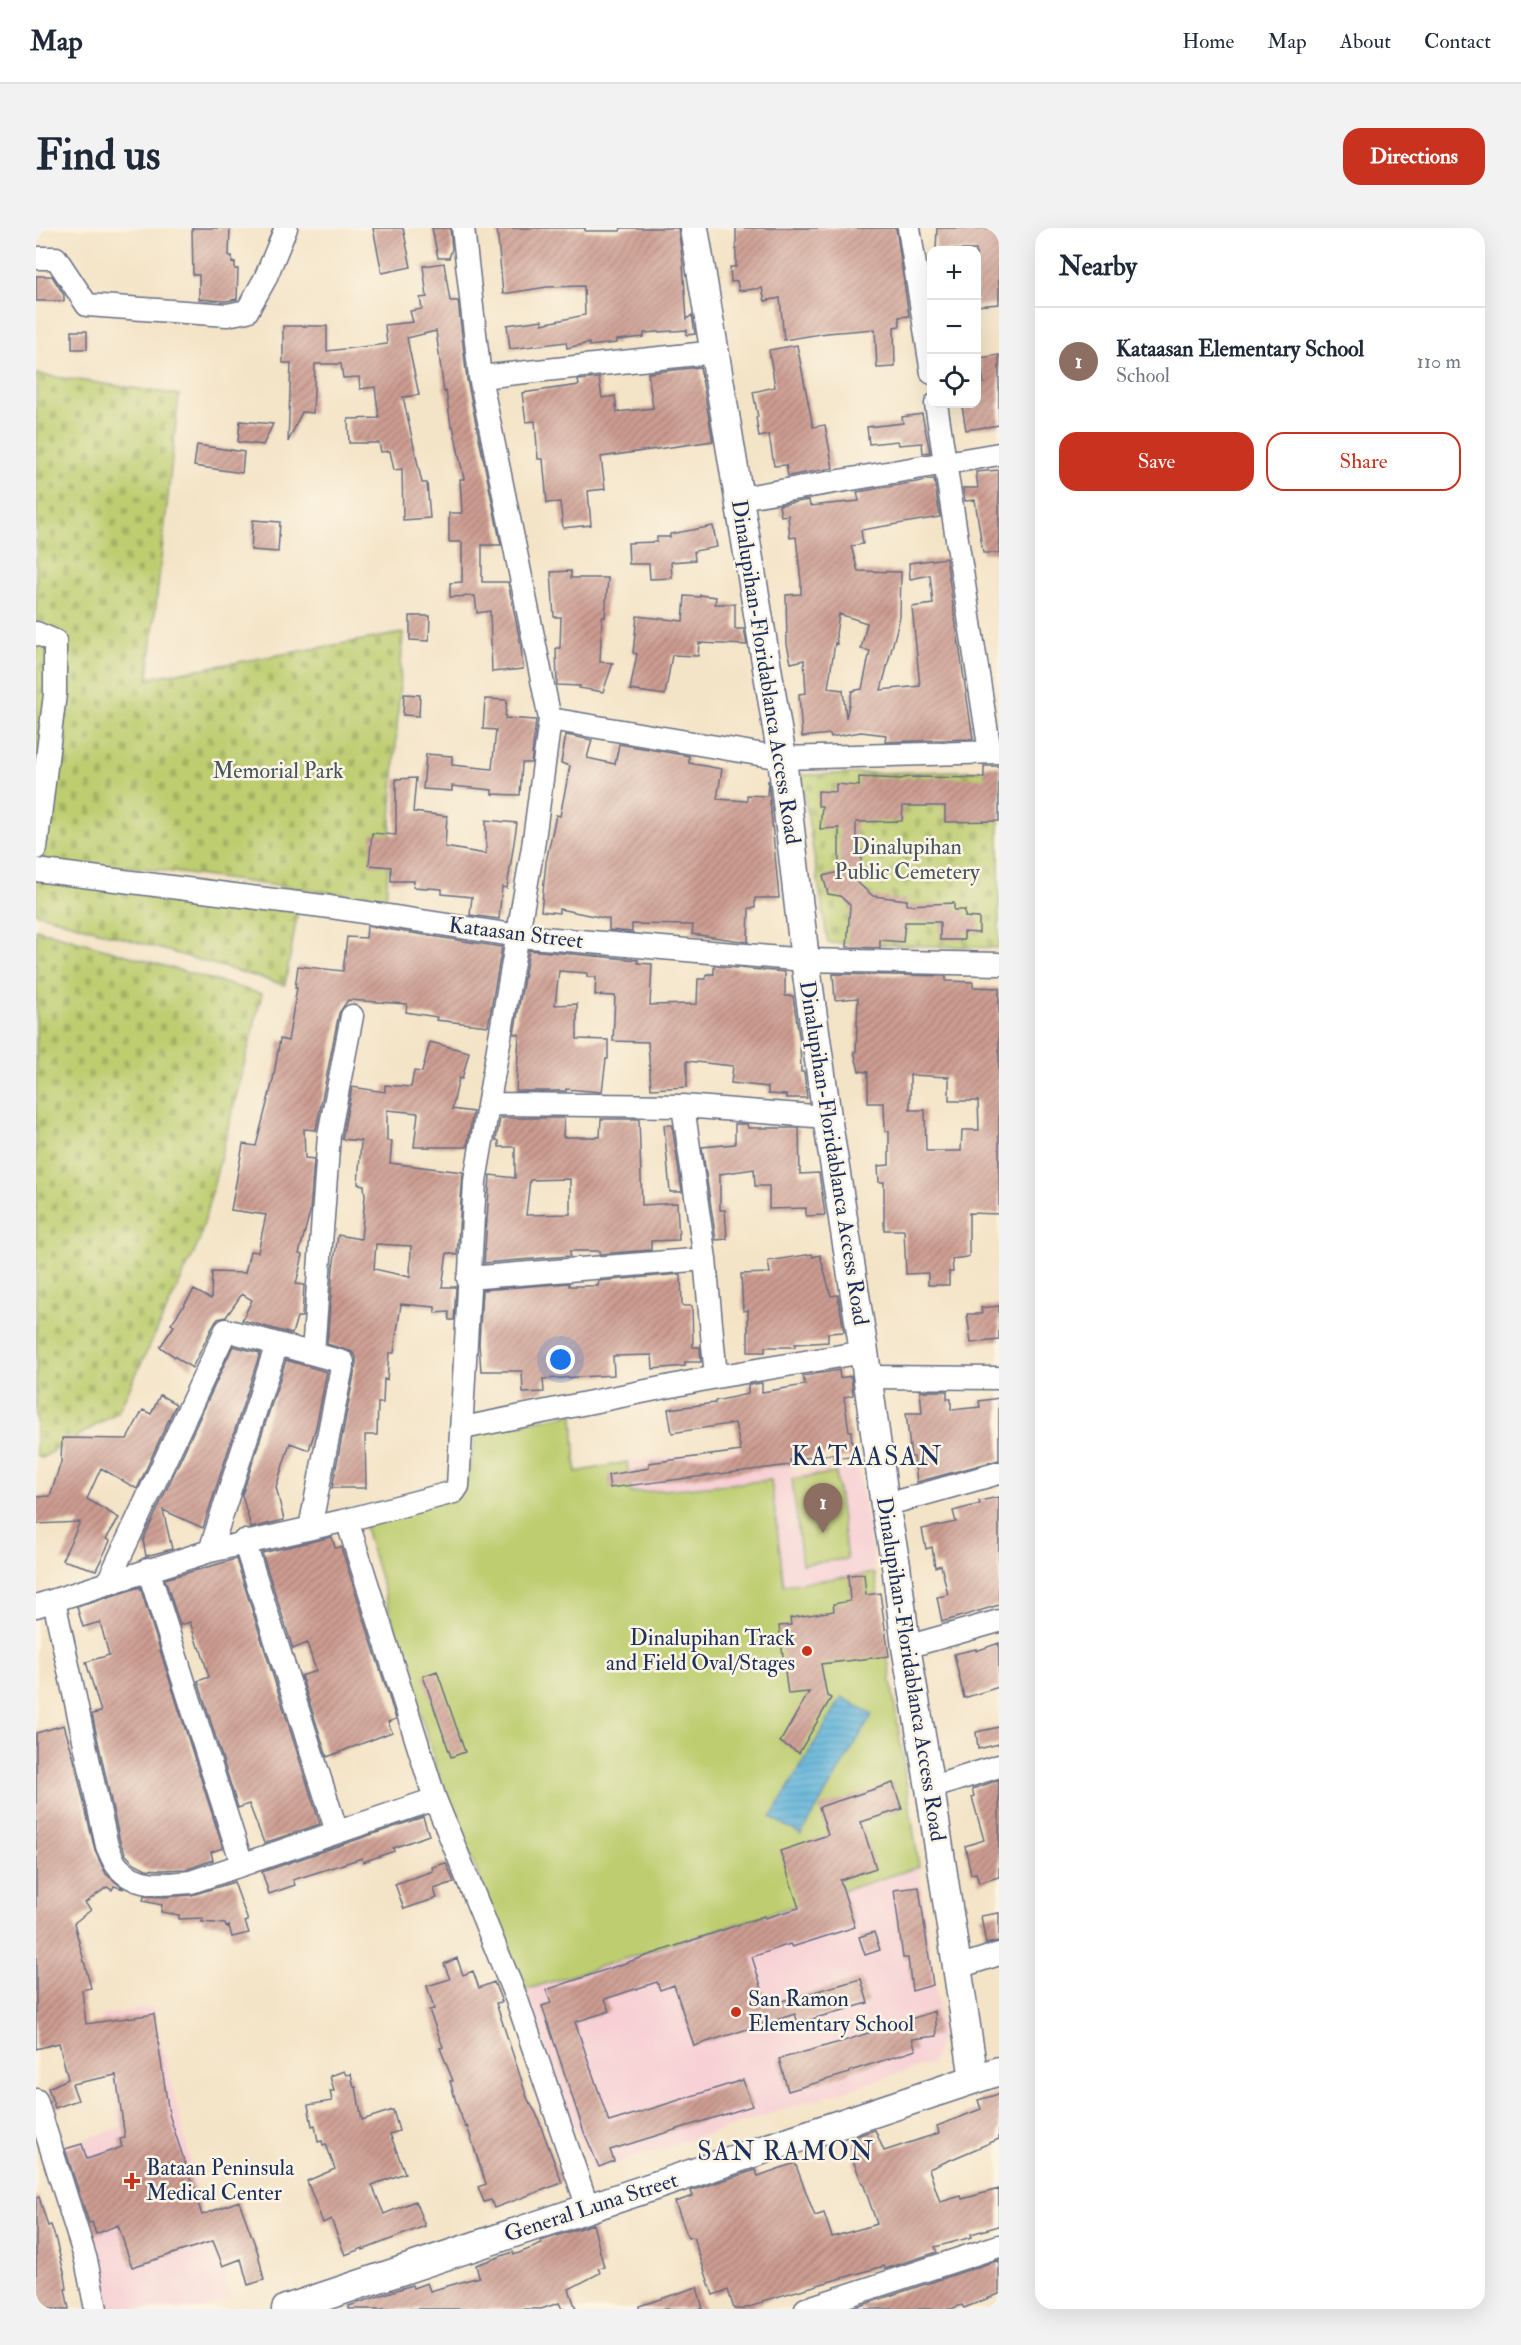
<!DOCTYPE html>
<meta charset="utf-8">
<style>
:root{--surface:#fff;--page:#f2f2f3;--text:#1f2937;--muted:#747a83;--line:#e0e1e3;--accent:#c8321e}
body{margin:0;font-family:"IM FELL Double Pica",serif;background:var(--page);color:var(--text)}
.controls{position:absolute;right:18px;top:18px;display:grid;overflow:hidden;border-radius:12px;box-shadow:0 6px 24px #0002}
.controls button{width:54px;height:54px;display:grid;place-items:center;padding:0;border:0;border-bottom:2px solid var(--line);background:var(--surface);color:var(--text);font:30px sans-serif}
.you{position:absolute;left:525px;top:1132px;width:21px;height:21px;margin:-15px;border:4px solid #fff;border-radius:50%;background:#1a73e8;box-shadow:0 0 0 9px #1a73e833}
.badge{display:grid;place-items:center;width:39px;height:39px;border-radius:50%;background:var(--accent);color:#fff;font-size:20px;font-weight:700}
.pin{position:absolute;translate:-50% -50px;filter:drop-shadow(0 2px 3px #0008)}
.pin::after{content:'';position:absolute;top:32px;width:21px;height:18px;background:inherit;clip-path:polygon(0 0,100% 0,50% 100%)}
.list{margin:0;padding:0;list-style:none}
h2{display:flex;justify-content:space-between;align-items:center;height:78px;margin:0;padding:0 24px;font-size:26px}
h2 small{font-size:20px;font-weight:400;color:var(--muted)}
.list li{display:grid;grid-template-columns:39px 1fr auto;gap:18px;align-items:center;box-sizing:border-box;height:108px;padding:0 24px;border-top:2px solid var(--line)}
.list b{display:block;font-size:22px;white-space:nowrap}
.list p{margin:0;font-size:20px;white-space:nowrap;color:var(--muted)}
.list em{font-size:20px;font-style:normal;color:var(--muted)}
.actions{display:flex;gap:12px;padding:18px 24px}
.actions a{flex:1;padding:14px 0;border:2px solid var(--accent);border-radius:18px;text-align:center;font-size:21px;color:var(--accent)}
.actions .main{background:var(--accent);color:#fff}
.icon{flex:none;width:33px;height:33px;fill:none;stroke:currentColor;stroke-width:2;stroke-linecap:round;stroke-linejoin:round}
.map{position:relative;flex:none;width:963px;height:2081px;overflow:hidden;border-radius:18px}
header{display:flex;align-items:center;gap:36px;box-sizing:border-box;height:84px;padding:0 30px;background:var(--surface);border-bottom:2px solid var(--line)}
header strong{font-size:28px}
nav{display:flex;gap:33px;margin-inline-start:auto;font-size:21px}
.intro{display:flex;align-items:center;justify-content:space-between;box-sizing:border-box;height:144px;padding:0 36px}
h1{margin:0;font-size:42px}
.button{padding:15px 27px;border-radius:18px;background:var(--accent);color:#fff;font-size:21px;font-weight:700}
main{display:flex;gap:36px;padding:0 36px}
aside{flex:1;background:var(--surface);border-radius:18px;box-shadow:0 6px 24px #0002}
.map>svg:first-child{display:block}
.built{fill:#f7cfd4}
.green{fill:#bdcd6f;stroke:#6c7e66;stroke-width:1.5}
.cemetery{fill:url(#cemetery-stones);stroke:#6c7e66;stroke-width:1.5}
.water{fill:url(#water-rules);stroke:#3c719c;stroke-width:1.5}
.building{fill:url(#building-hatch);fill-rule:evenodd}
.lines{fill:none;stroke-linecap:round;stroke-linejoin:round}
.minor-casing{stroke:#676e83;stroke-width:25}
.major-casing{stroke:#676e83;stroke-width:31}
.minor{stroke:#fff;stroke-width:22}
.major{stroke:#fff;stroke-width:28}
.poi-dot{fill:#c8321e;stroke:#fcf5e5;stroke-width:2}
.labels{text-anchor:middle;dominant-baseline:central;stroke-width:5;stroke-linejoin:round;paint-order:stroke}
.street-label{font-size:22px;fill:#1b2f5e;stroke:#fcf5e5}
.park-label{font-size:22px;fill:#445662;stroke:#fcf5e5}
.poi-label{font-size:22px;fill:#1b2f5e;stroke:#fcf5e5;text-anchor:start}
.quarter-label{font-size:26px;letter-spacing:1.5px;fill:#1b2f5e;stroke:#fcf5e5}
</style>
<header>
<strong>Map</strong>
<nav><a>Home</a><a>Map</a><a>About</a><a>Contact</a></nav>
</header>
<div class="intro"><h1>Find us</h1><a class="button">Directions</a></div>
<main>
<div class="map">
<svg width="963" height="2081" viewBox="0 0 963 2081">
<defs>
<pattern id="cemetery-stones" width="16" height="16" patternUnits="userSpaceOnUse" patternTransform="scale(1.5)"><rect width="16" height="16" fill="#bdcd6f"/><path d="M2 7V4a2 2 0 0 1 4 0v3zM10 15v-3a2 2 0 0 1 4 0v3z" fill="#a2b063"/></pattern>
<pattern id="water-rules" width="6" height="5" patternUnits="userSpaceOnUse" patternTransform="scale(1.5)"><rect width="6" height="5" fill="#5eb3da"/><path d="M0 2.5h6" fill="none" stroke="#4d92b4"/></pattern>
<pattern id="building-hatch" width="6" height="6" patternUnits="userSpaceOnUse" patternTransform="scale(1.5)"><rect width="6" height="6" fill="#cd9c91"/><path d="M-1 1l2-2M0 6l6-6M5 7l2-2" fill="none" stroke="#a6807a"/></pattern>
</defs>
<rect width="100%" height="100%" fill="#fcf5e5"/>
<filter id="ink" filterUnits="userSpaceOnUse"><feTurbulence type="fractalNoise" baseFrequency=".0167" numOctaves="2"/><feDisplacementMap in="SourceGraphic" scale="12" xChannelSelector="R" yChannelSelector="G"/><feConvolveMatrix kernelMatrix="1 2 1 2 8 2 1 2 1" color-interpolation-filters="sRGB"/></filter>
<filter id="wash" filterUnits="userSpaceOnUse"><feTurbulence type="fractalNoise" baseFrequency=".008" numOctaves="4" result="noise"/><feDisplacementMap in="SourceGraphic" scale="24" xChannelSelector="R" yChannelSelector="G"/><feGaussianBlur stdDeviation="1.35" result="paint"/><feColorMatrix in="noise" values="0 0 0 0 0 0 0 0 0 0 0 0 0 0 0 0 0 1.4 0 .05"/><feComposite in="paint" operator="in"/></filter>
<g filter="url(#wash)">
<rect width="100%" height="100%" fill="#f4e4c7"/>
<!-- built -->
<path class="built" d="M754,1215l4,31 64,-8 17,107 -91,12 -13,-104 -140,12 -4,-31z
M883,1639l23,167 -10,29 -341,108 -66,-181z
M117,1779l50,208 28,84 -28,10h-96l-48,-161 62,-21 -20,-111z"/>
<!-- green -->
<path class="green" d="M537,1186l3,58 51,-10 4,31 140,-13 13,105 91,-12 44,294 -394,123 -84,-207 -78,-262 102,-34 12,-55z
M800,1245l11,86 -45,5 -10,-85z"/>
<!-- cemetery -->
<path class="cemetery" d="M0,146l143,21 -31,283 255,-45 -17,267 -259,-34 -3,7 176,26 -15,86 -249,-72z
M963,542v178l-171,-5 -27,-168z
M0,701l226,65 -63,248 -81,170 -76,46 -6,-3z"/>
<!-- water -->
<path class="water" d="M806,1469l30,18 -71,120 -30,-18z"/>
<g id="blocks">
<!-- building -->
<path class="building" d="M156,0h38l-1,28h3v7l3,-1v7h3l-1,30 -11,2 -27,-2v-24h-6z
M337,0h30l8,39 -29,6z
M396,0h18l2,21 -3,9h-11z
M461,0h88v3h35l1,-3h57l5,36 4,55 5,-4 3,19 -8,1v-5l-43,3v4l-27,3v3l-28,3v-3l-22,5 -1,-6 -56,7 -3,-24 35,-5v4l43,-9 -1,-29 -37,1 -44,7z
M700,0h160l13,88 -10,1 1,9 -6,1 1,40 -18,1 -2,-39 -48,4 -43,7 -4,-42 -15,3 -3,-13 -23,3 -2,-10 -6,1 -1,-15h6z
M901,0h62v76l-23,2v-56h-40z
M408,35l6,38h8l9,79 34,165h-19v37h26l13,64 2,23 -31,3 -2,-61 -13,2 -2,-17 -25,1v-14l12,-1v-40h-13v-29h13l-2,-34h4l-11,-53h-2l-5,-35 -2,1 -8,-61 -29,7 12,57 -16,2 19,86h5l3,35 -27,2 -1,-51 -8,1 -4,-19 -9,1 -2,-9h-30l-1,-24 31,-1 -4,-31 -15,2 -1,-12 -16,1 -2,-14h-26l-2,49 -11,-1 -14,30 3,-79h-8v-37h44v25l60,-7 -2,-19 28,-3 -3,-11 12,-2 -2,-11 7,-1 -4,-31z
M0,48h16l12,19v6h-28z
M36,103h15v18h-15z
M761,117l16,82 12,-2 8,43 -45,8 -2,-11 -12,1 -5,-31 -10,2 -3,-20h2l-5,-25 22,-5 -6,-37z
M963,127v70l-33,5 -4,-24 14,-2v-19l8,-2 -5,-25z
M664,139l13,74 -112,16 4,32 -17,2 3,34 -28,3 -3,-26 -13,1 -4,-44h-5l-3,-38 -9,1 -4,-29 57,-8 -1,-5 21,-2 3,20 13,-2 2,16 36,-4 -5,-35z
M886,186l8,38 -7,1 -1,-10 -23,2 -1,-4 -29,3 -2,-17 36,-4 -1,-6z
M204,193l33,3 -10,21 -25,-3z
M161,217l47,7 -2,21 -48,-7z
M963,242v83h-16l-8,-53 -10,1 -2,-13h15l-2,-16z
M898,251l6,38 -79,13 2,14 -12,2 7,25 43,1 -1,45 -19,73 39,-4 -8,-79 21,-3 -3,-29 -20,4 -1,-16 37,-5 27,181 -88,3 1,-7 -25,-3 -30,5 -1,-3 -28,3 -3,-43 7,-1 -2,-33 -13,3 -4,-19 -1,-49 15,-1v-12l-5,-45 -6,1 -2,-23 -7,1 -2,-11 30,-5 1,6 49,-5 -2,-9zM803,386l28,9 -6,26 9,2 -8,38 -10,2 -6,27 -3,-28 -15,-2 7,-45 2,1 -1,-10z
M217,292l27,2 -2,30 -27,-2z
M677,298l4,21 -23,4 1,9 -24,2 1,16 -22,1 -1,-15h-20l-1,-21 29,-1v-5h13v-3z
M535,343v7h37l-3,39h-3l-2,45 13,1 -10,29 -24,-4 1,-2 -23,-1 -1,-37h4l1,-31h-7l-3,-45z
M664,367l16,2 -1,7h20v25h9l3,16 -48,-2 -1,13 -26,-1 -7,40 -35,-5 7,-36 -4,-1 4,-37 46,5 2,-25 15,1z
M374,388h20l-1,25 -19,-1z
M368,466l16,1 -1,21 -16,-1z
M449,471l22,1 -2,18 31,2 -5,43h-9l-2,32 -28,-1v-4l-40,-4v5l-29,-2 3,-35 26,2v9l40,4 4,-39 -13,-1z
M530,507l26,5 -5,18 28,6 4,-20 70,12v7l33,6 -5,30 30,2v-6l20,1 1,-16 11,118h-24v10h-6l-1,34 -56,-8 1,-9 -61,-1v8l-23,-2v-11l-50,-10v4l-18,-2 5,-49 10,-47 4,1 10,-50 -9,-3z
M948,538h15v55l-54,1v-16h-42l-1,15 -46,1v29h7l-6,31 16,14 34,4v5l47,-2v7h11v7l14,1v15l-15,-1v8h-24v-18h-35l-2,20 -23,-2v8l-33,-1 3,-42 -10,-9 -12,-2 -5,-18 16,-4v-44l-19,1 2,-23h-4v-15l18,1v-8l23,2v-9l42,2 7,-2 76,1z
M380,550l-3,34 34,4 -2,31 41,7v-34l31,3 -10,65 -5,-1 -3,32 -29,-4 2,-18 -30,-3v-5l-29,-2 1,-6h-23v-14l-22,-2 3,-32 24,2v-56z
M331,698l135,21 -14,79 -52,-6 1,-3 -31,-5 1,-8 -59,-4 -9,13 -23,117 -12,-1 1,29 9,1 -4,53 -11,42 4,1 -7,29 8,1 -2,32h-5l-5,17 -50,-14 10,-20 -10,-6 -16,23 -8,2 -4,5 -22,44 -32,-21 14,-21 -3,-2 23,-34 17,9 1,-27 33,1 5,-22 8,1 8,-37 -35,-5 12,-66 13,2 17,-66 7,-41 8,2 9,-53h-2l3,-22 45,5 4,-34 19,1z
M493,722l109,10v3l14,1 -2,41 47,-1 1,-25h8l1,-5h7v-8l71,6v24h8l7,47 1,29h3l3,26h-21v-3l-18,-1v-7l-37,-4 2,-17 -46,-5v26l-36,2 -3,-47 -35,-1 2,-45 -20,-1 1,-18h-9v-4l-28,-2 -4,34 22,-1v35l31,1v19h-2l-4,33 -36,-3v2h-50l3,-57h-5z
M797,746l113,2v5l27,1v5l26,1v226l-30,-1v43l-2,1 -15,2 1,13h-4v13h-21v-12l-22,1 -2,-44h-20v-48h-5l-1,-16 11,-1v-34h-4l-1,-28h-16v-31l-9,-1 -5,-19h2l2,-54 -23,2zM874,847l39,2v24h29l1,29h-17l-1,21h-35l-1,-41h-15z
M394,814l39,10 -7,27 -3,-1 -7,31 21,3 -6,35h-53l4,-34 -31,-3v31h5l-2,22 73,9 -6,83 -10,-2 -5,34h14l-2,33h-5v-8l-14,1v-6l-34,-3 -7,49h-5l-2,27 -3,-1 -1,24h-5l-1,32h-12l1,53h-34l24,-124v-7l-4,-5 -25,-8 6,-76 5,-33 23,4 4,-43 -1,-11 -6,-1 3,-43 -19,-2 10,-52 33,5v-7l26,2 3,-16 8,1zM340,1016l35,2 -1,31 -36,-8z
M464,890h64l-1,19h37l1,-18h38l3,86 35,-2 2,37 -28,1v9l-51,4v-3h-30v5l-86,7 6,-88 25,3v-31h-16v-6l-3,-1zM534,951v35l-44,1 4,-35z
M699,896h12l1,4h51l1,46 19,-1 6,42 -19,1v-8l-37,1v-23h-14l-1,-17 -34,5v36h5l2,29 -11,1 -14,-93 33,-3z
M628,897h8l10,67h-12z
M776,1026l1,3 7,-2 11,41 7,-1 6,37 -16,1v9l-33,2v3h-30v5h-17v-42l-5,1 -2,-37 29,-1 -2,-12z
M645,1046l1,32h10l1,41h7l1,15h-16v4l-32,3 -1,-14 -39,1 1,19 -71,4 1,13 -21,1 -1,-22h-41l-2,-27 3,-54 87,-7v3h29l1,-5z
M963,1078v34l-28,3 -4,-29h15l-1,-6z
M197,1118l27,7 -57,175 -40,-18 9,39 -26,7 -3,-16z
M250,1132l41,12 -11,55 -7,23 -19,-7 -14,44 8,33 -33,8 -9,-33z
M803,1142l1,8 11,-2 2,19 -9,2 5,34h2l2,26 -20,1v-4l-43,6v5l-180,23 -2,-13 41,-7v-5l92,-12 -6,-28 -63,10 -4,-24 47,-6v-2l33,-7v-9l14,-2v9l43,-7 -2,-9z
M884,1163h27v8h4v11l29,-3 -1,-6 20,-3v62l-82,22 -3,-25h-3l-5,-44h16z
M124,1167l16,9 -39,85 -36,-21 -14,31 32,19 -13,21 4,2 -14,29 -34,-10 18,-38 -44,2v-27l14,-1 11,-34 1,-24 65,1 16,-29 8,4z
M963,1269v108l-57,17 -5,-25 11,-2 -7,-30 -6,2 -3,-20 -6,2 -4,-20 34,-7 -3,-11 27,-7 -1,-3z
M296,1309l3,11 6,-1 55,172 -8,3 4,10 -65,25 -26,-81 15,-5 -9,-28 -14,6 -31,-96z
M200,1331l84,265 -56,19 -15,-39 -11,4 -40,-127 11,-4 -9,-30h-2l-8,-25 -10,3 -15,-46z
M828,1346l2,21 14,-2 9,63 -68,8 6,32 4,2 -32,55 -19,-11 29,-50 -21,2 -9,-68 12,-1 -1,-7 44,-7 -1,-7 17,-3 -2,-26z
M104,1359l83,261 -12,4 2,8 -25,9 -26,1 -16,-1 -12,-6 -8,-8 -6,-13 -28,-128 9,-2 -15,-50 23,-7 -9,-33 -17,5 -6,-20z
M963,1415v44l-35,11 -10,-44 22,-5v2z
M401,1443l28,81 -14,5 -28,-81z
M28,1497l9,30 22,96 11,23 18,15 -10,-3 -2,4 -5,-3 -22,16 6,7 -17,13 17,65 -9,2 4,34 68,-10 15,100 33,101 37,-14 19,52 6,27 -16,5 -7,-26 -18,7 -10,-25 -81,26 -14,-42 -22,9 -4,-12 -3,1 -24,-74 17,-5 5,15 35,-12 -2,-8 5,-1 -9,-63 -44,9 6,16 -23,8 -7,-20 20,-9 -9,-36 -23,6v-316z
M963,1499v17l-21,5 -2,-17z
M963,1552v97l-20,6 -3,-10 -5,1 -6,-28 19,-6 -12,-43 2,-1 -2,-7z
M857,1555l9,26 -41,13 15,46 -36,12 15,47 -63,20 -2,-3 -38,13 15,48 94,-26 7,24 -70,20 -3,-9 -101,32 -20,-61 -14,5 -3,-8 -52,17 5,12 -35,11 34,100 134,-42 9,26 -142,44 4,11 -15,6 -15,-35 -42,-126 9,-3 -5,-13 218,-74 1,2 34,-10 -19,-57 48,-16 -9,-28z
M387,1589l6,18 -36,13 1,3 -31,11 -1,-4 -69,22 2,5 -26,9 -7,-22z
M410,1635l8,19 -20,7 3,9 -33,11 -9,-25 38,-13 -1,-4z
M198,1654l14,39 -3,1 4,11 -17,4 -3,-11 -3,1 -1,-3 -23,-2 1,-4 -24,1v-4l-18,-3 1,-7 -19,-4 1,-5 18,1 30,-2z
M883,1659l14,98 -21,6 -4,-33h-5l-9,-68z
M963,1685v28l-13,3 -5,-28z
M838,1704l6,18 -15,5 -6,-18z
M421,1730l6,17 10,-4 6,17 15,-6 8,20 -6,1 32,97 8,13 26,70 -68,25 -3,-8 -7,2 -6,-15 8,-3 -19,-58 -2,1 -9,-25 -6,-21h3l-13,-33 3,-1 -14,-37 5,-1 -7,-23 23,-7 -6,-15z
M899,1783l2,25 -25,3 4,11 -66,21v2l-62,18 -9,-32 68,-19z
M308,1843l2,4 5,-1 3,13h2l6,33 31,-10 6,21 -9,3 15,39 -33,12 12,29 31,-13 10,25 -62,24v-2l-18,7 -14,-36 -8,4 -16,-42 28,-12 -9,-25 -3,1 -1,-4 -4,1 -3,-17 -3,1 -4,-21 24,-4 -2,-10h4l-4,-15z
M963,1866v45l-70,30 11,33 21,-6 1,3 37,-10v37l-28,8 1,3 -37,10 2,5 -52,17 -1,-3 -122,35v2l-19,6h-9l-6,-19 -15,5 -20,-58 -5,1 -13,-36 18,-6 -2,-5 64,-21 3,6 37,-13 20,53 9,-3 8,24 45,-13 -14,-41h-1l-9,-23 4,-2 -5,-14 6,-2 -2,-6 19,-6 9,21 55,-18 -2,-7 44,-17 -3,-9z
M3,1969l9,29 3,-1 4,12 10,39 2,13h-2l4,20h-33v-111z
M557,1996l11,43 -6,1 2,5 -31,16 7,20h-14l-3,-6 -18,6h-192v-3l63,-21 1,3 14,-5 3,8 49,-14 -3,-12 37,-13 1,3 28,-11 -1,-3z
M963,2032v34l-35,14 -2,-3 -11,4h-101z
M661,2059l6,22h-64v-3z"/>
</g>
</g>
<g filter="url(#ink)">
<use href="#blocks" fill-opacity="0" stroke="#676e83" stroke-width="1.5"/>
<g class="lines">
<defs>
<path id="minor" d="M427,0l17,149 70,342 232,39 217,-6
M873,0l23,145
M0,30h20l31,47 140,10 20,-4 18,-32 21,-51
M444,149l236,-25
M900,176l54,348
M704,270l259,-44
M0,405l19,8v53l-19,154
M0,642l294,37 189,29 286,24 194,4
M453,876l194,2 144,11
M647,878l22,153 11,118
M432,1050l237,-19
M277,1125l16,-218 23,-119
M830,1149l133,1
M427,1200l253,-51 148,-25
M849,1277l114,-32
M311,1292l88,279 82,201 71,208
M208,1313l93,291
M174,1323l67,-207
M112,1341l94,295
M72,1354l118,-252 117,32 -33,166
M18,1373l53,245c3,6 6,16 11,21 19,22 48,17 73,15l244,-83
M0,1378l174,-55 137,-31 107,-28 4,-6 17,-305 58,-334 17,-128
M870,1419l93,-26
M894,1560l69,-22
M922,1739l41,-13
M0,1872l50,160 10,49
M770,2081l193,-63"/>
<path id="major" d="M658,0l88,530 23,202 22,157 37,235 21,153 11,60 10,82 24,141 44,291
M250,2081l713,-238"/>
</defs>
<!-- minor casing -->
<use href="#minor" class="minor-casing"/>
<!-- major casing -->
<use href="#major" class="major-casing"/>
<!-- minor -->
<use href="#minor" class="minor"/>
<!-- major -->
<use href="#major" class="major"/>
</g>
</g>
<!-- markers -->
<g class="poi-dot">
<circle cx="771" cy="1423" r="6"/>
<circle cx="700" cy="1784" r="6"/>
<path d="M93 1944h6v6h6v6h-6v6h-6v-6h-6v-6h6z"/>
</g>
<g class="labels">
<!-- street labels -->
<g class="street-label">
<text transform="translate(730 444) rotate(81)">Dinalupihan-Floridablanca Access Road</text>
<text transform="translate(480 705) rotate(7)">Kataasan Street</text>
<text transform="translate(798 925) rotate(81)">Dinalupihan-Floridablanca Access Road</text>
<text transform="translate(875 1441) rotate(81)">Dinalupihan-Floridablanca Access Road</text>
<text transform="translate(555 1979) rotate(-18)">General Luna Street</text>
</g>
<!-- park labels -->
<g class="park-label">
<text x="242" y="543">Memorial Park</text>
<text x="871" y="619">Dinalupihan<tspan x="871" dy="25">Public Cemetery</tspan></text>
</g>
<!-- poi labels -->
<g class="poi-label">
<text x="759" y="1410" text-anchor="end">Dinalupihan Track<tspan x="759" dy="25">and Field Oval/Stages</tspan></text>
<text x="712" y="1771">San Ramon<tspan x="712" dy="25">Elementary School</tspan></text>
<text x="110" y="1940">Bataan Peninsula<tspan x="110" dy="25">Medical Center</tspan></text>
</g>
<!-- quarter labels -->
<g class="quarter-label">
<text x="831" y="1229">KATAASAN</text>
<text x="750" y="1924">SAN RAMON</text>
</g>
</g>
</svg>
<div class="controls">
<button>+</button>
<button>−</button>
<button><svg class="icon" aria-label="locate" viewBox="0 0 24 24"><circle cx="12" cy="12" r="6"/><path d="M12 2v4M12 18v4M2 12h4M18 12h4"/></svg></button>
</div>
<div class="you"></div>
<div class="pin badge" style="left:787px;top:1305px;background:#8d6e63">1</div>
</div>
<aside>
<h2>Nearby<small></small></h2>
<ul class="list">
<li><span class="badge" style="background:#8d6e63">1</span><div><b>Kataasan Elementary School</b><p>School</p></div><em>110 m</em></li>
</ul>
<div class="actions"><a class="main">Save</a><a>Share</a></div>
</aside>
</main>
